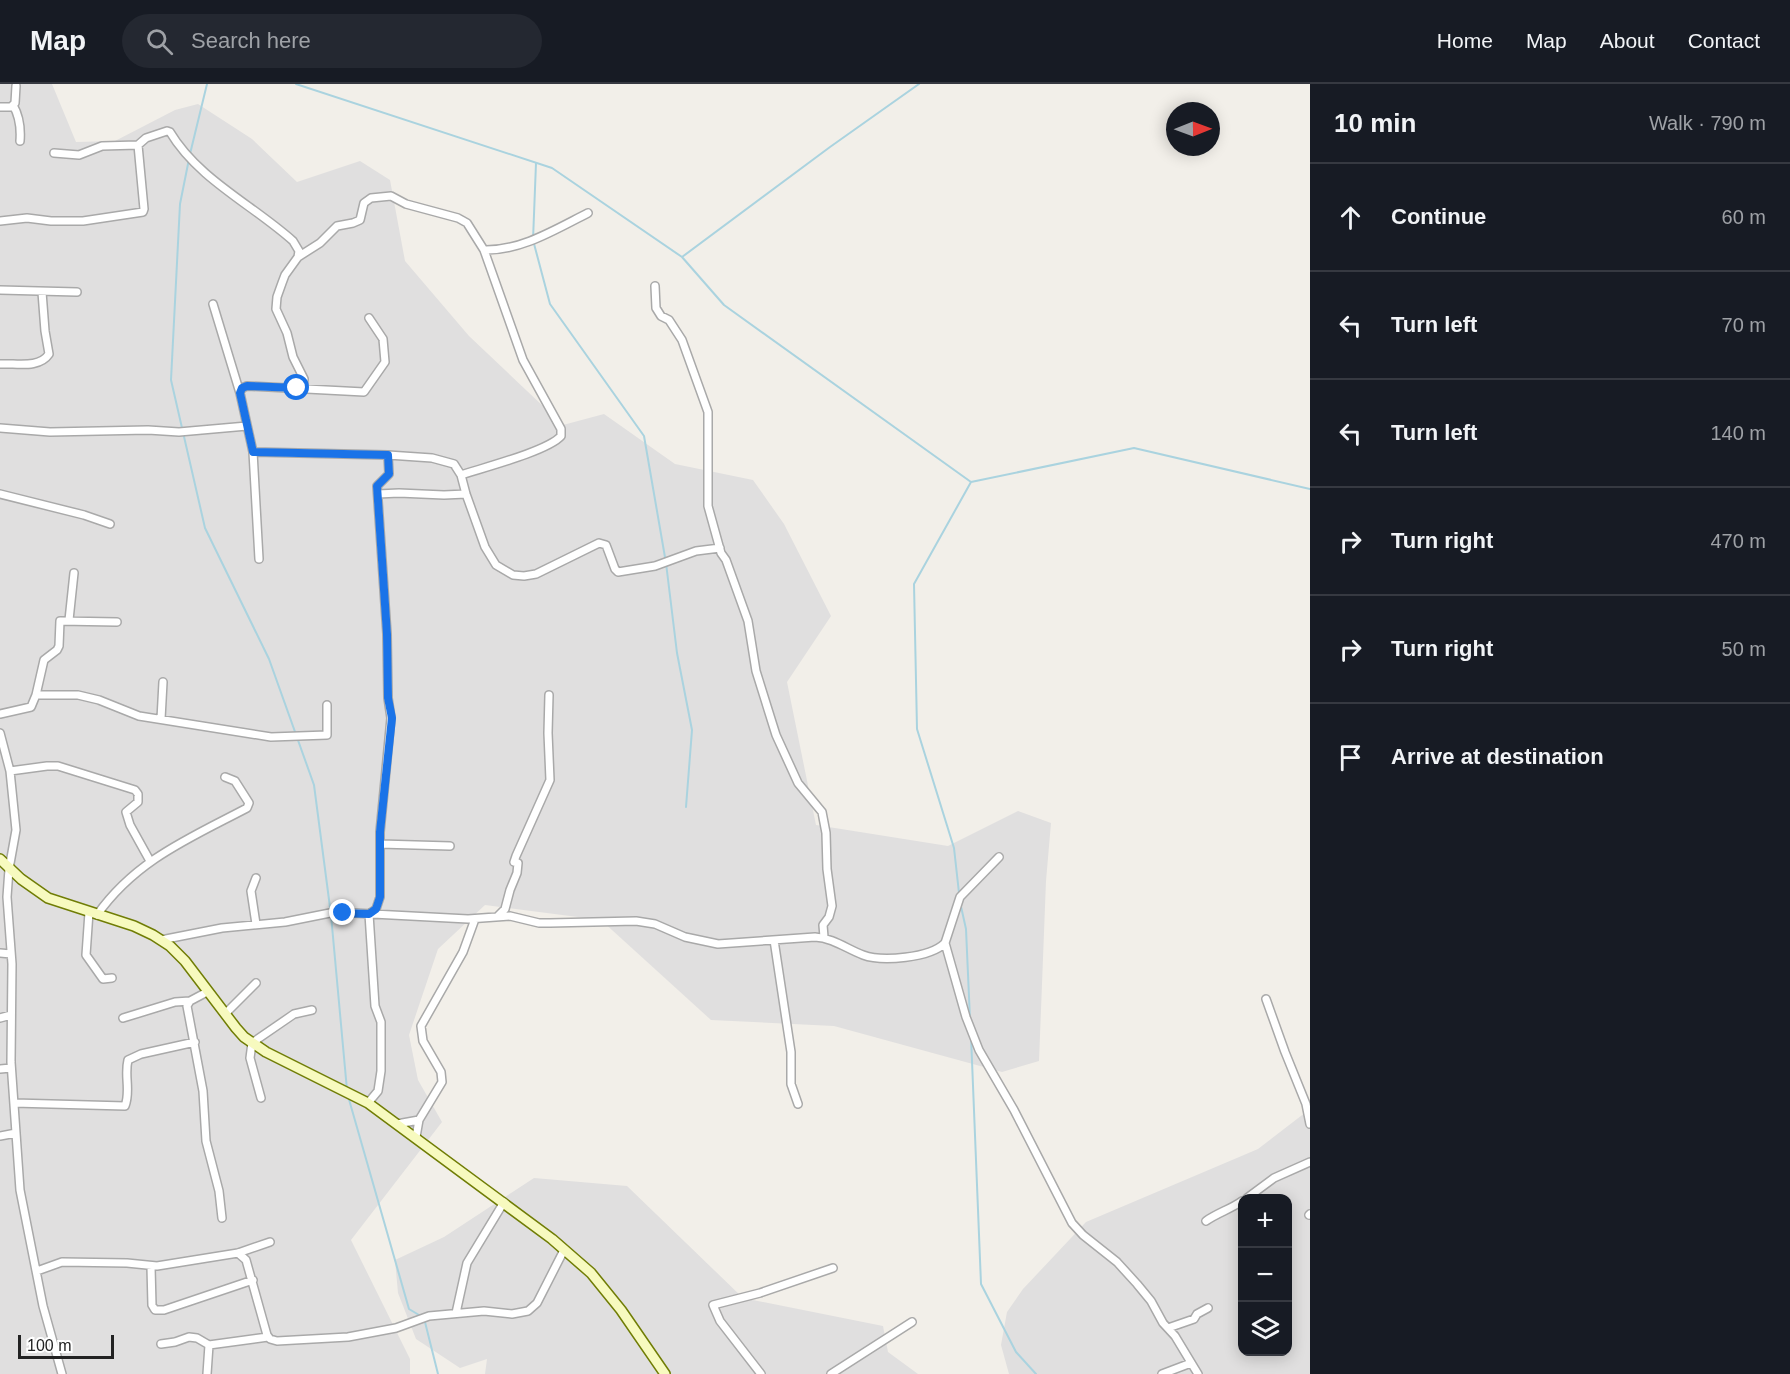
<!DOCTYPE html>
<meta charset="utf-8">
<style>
:root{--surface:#171b24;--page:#242831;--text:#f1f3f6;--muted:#9ea1a6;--line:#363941}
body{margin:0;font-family:Helvetica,sans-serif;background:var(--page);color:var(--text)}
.controls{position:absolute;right:18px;bottom:18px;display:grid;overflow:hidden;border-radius:12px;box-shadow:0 3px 15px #0003}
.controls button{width:54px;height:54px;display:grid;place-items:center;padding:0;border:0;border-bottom:2px solid var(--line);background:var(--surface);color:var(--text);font:30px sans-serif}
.compass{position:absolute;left:1166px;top:18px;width:54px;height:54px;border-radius:50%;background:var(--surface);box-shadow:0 3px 15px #0003;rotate:89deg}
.scale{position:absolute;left:18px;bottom:15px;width:96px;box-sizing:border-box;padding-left:6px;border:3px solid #222;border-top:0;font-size:16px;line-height:21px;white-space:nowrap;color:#222;-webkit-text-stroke:4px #fff;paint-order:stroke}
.stop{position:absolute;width:18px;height:18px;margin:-14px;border:4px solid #1a73e8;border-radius:50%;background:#fff}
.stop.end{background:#1a73e8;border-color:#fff;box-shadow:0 2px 6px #0008}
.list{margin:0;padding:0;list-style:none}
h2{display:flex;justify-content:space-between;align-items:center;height:78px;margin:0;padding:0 24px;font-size:26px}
h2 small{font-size:20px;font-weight:400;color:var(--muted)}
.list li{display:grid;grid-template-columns:39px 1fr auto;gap:18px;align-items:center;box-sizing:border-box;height:108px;padding:0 24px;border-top:2px solid var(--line)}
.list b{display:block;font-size:22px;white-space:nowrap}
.list em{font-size:20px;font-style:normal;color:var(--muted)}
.icon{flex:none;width:33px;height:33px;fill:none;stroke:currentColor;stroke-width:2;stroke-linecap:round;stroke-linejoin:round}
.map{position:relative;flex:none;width:1310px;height:1290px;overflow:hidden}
header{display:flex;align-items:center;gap:36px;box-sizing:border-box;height:84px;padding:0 30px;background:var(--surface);border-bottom:2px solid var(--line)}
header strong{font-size:28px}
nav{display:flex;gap:33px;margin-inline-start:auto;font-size:21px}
.search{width:420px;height:54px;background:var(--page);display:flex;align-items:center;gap:15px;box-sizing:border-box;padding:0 21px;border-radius:33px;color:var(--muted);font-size:22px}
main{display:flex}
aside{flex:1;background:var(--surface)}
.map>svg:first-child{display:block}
.residential{fill:#e0dfdf;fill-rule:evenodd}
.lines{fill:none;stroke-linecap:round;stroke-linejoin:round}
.stream{stroke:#aad3df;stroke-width:2}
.street-casing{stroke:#a9a9a9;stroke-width:10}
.secondary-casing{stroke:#707d05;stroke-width:12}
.street{stroke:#fff;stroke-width:7}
.secondary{stroke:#f7fabf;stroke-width:9}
.route{stroke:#1a73e8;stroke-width:8}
</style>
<header>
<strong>Map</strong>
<div class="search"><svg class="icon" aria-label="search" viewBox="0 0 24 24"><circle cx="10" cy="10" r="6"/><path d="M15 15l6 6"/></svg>Search here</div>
<nav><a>Home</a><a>Map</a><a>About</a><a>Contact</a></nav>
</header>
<main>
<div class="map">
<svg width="1310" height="1290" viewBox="0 0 1310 1290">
<rect width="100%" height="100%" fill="#f2efe9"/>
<!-- residential -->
<path class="residential" d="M0,0h52l24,58 39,-1 60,-31 23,-6 54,35 45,43 63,-21 30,19 15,81 64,75 94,89 41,-11 71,50 78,16 31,44 47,92 -44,66 29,143 132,21 70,-35 33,12 -5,58 -7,180 -37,11 -168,-46 -123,-6 -110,-100 -116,-15 -47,44 -29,86 9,45 24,42 -91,118 59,119v15h-410z
M1310,1025v265h-301l-8,-29 6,-33 16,-23 63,-67 172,-73zM1242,1114h46v154h-46z
M534,1094l93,8 116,112 140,28 5,26 30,22h-433l2,-15 -27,9 -44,-29 -18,-46 -3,-33 49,-23z"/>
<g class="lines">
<!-- stream -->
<path class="stream" d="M296,0l256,84 130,89 42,48 247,177 163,-34 176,41
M190,70l17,-70
M189,75l-9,45 -9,176 34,148 64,131 45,126 17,130 16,175
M536,79l-3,77 17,64 94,132 22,127 11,90 15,77 -6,77
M682,173l148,-110 89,-63
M959,809l-5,-45 -37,-119 -3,-145 57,-102
M960,818l6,27 4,90
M971,952l10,248 35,68 20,22
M348,1012l61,213 15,9 14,56"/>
<defs>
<path id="street" d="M13,21c7,12 8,23 7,36
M0,23h11l4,-4 1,-17
M54,69l25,2 23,-9 36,-1
M0,137l27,-3 24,3h32l60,-9 1,-3 -6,-64 8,-7 21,-7 3,1c28,47 83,73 123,109l6,10 -1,6
M655,202l1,22 5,8 8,4 13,20 26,72v94l13,47 5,7 22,61 8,50 20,64 22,48 24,29 4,21 1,36 5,37 -3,11 -6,8 1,12
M0,206l77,2
M213,220l27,89 13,59 6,107
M0,280c16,-1 39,5 49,-10l-4,-23 -3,-39
M303,304l1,-9 -11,-22 -6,-24 -11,-24 1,-12 5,-14 3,-8 13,-18 22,-14 17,-17 16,-3 7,-3 4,-17 7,-5 20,-2 15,8 52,14 9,5 17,27c37,1 72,-21 104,-37
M240,309l2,-5 5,-2 117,6 21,-30 -2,-23 -14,-21
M0,344l50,4 98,-2 31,2 68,-6
M253,368l135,3 44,3 22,6 7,11 5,19 19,53 11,18 17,10 11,1 12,-2 63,-31 7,2 9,24 3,3 37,-6 41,-15 24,-3
M461,391c21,-7 87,-24 100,-39v-7l-38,-69 -39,-110
M0,410l84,21 26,9
M378,410l21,-1 45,2 22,-1
M69,536l5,-47
M36,611l8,-35 13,-10 2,-4 1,-25 57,1
M0,630l31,-7 5,-12h42l21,5 40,16 132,21 56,-2v-30
M161,635l2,-37
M0,649l10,38 6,59 -7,39 -2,28 5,67 -1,98 9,128 23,116 19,68
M10,687l37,-5h11l77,24 3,4v8l-12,10 4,13 20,36
M380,760l70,2
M89,828l-3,43 17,24 9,-1
M97,831c39,-55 93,-77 150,-107l2,-5 -14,-22 -10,-4
M498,832l7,-7 5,-19 7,-17 1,-10 -4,-1 2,-6 34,-76 -2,-47 1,-38
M256,840l-5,-33 5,-13
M161,856l61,-12 63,-6 50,-10 133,7 42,-3 29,7h11l86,-2 19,3 30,13 33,7 97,-7c18,1 32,12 48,18 19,7 67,3 82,-12l15,-46 39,-40
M774,856l17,112v32l7,20
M945,859l21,74 13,33 35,60 58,113 11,12 34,27 20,22 14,17 12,22 12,13 23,38
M0,869l11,1
M207,908l-17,9 -3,5 16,85 3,50 13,50 3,27
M1266,915l19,53 21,52 4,20
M225,930l31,-31
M0,934l11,-3
M123,934l52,-16 15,-1
M0,985l11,-1
M261,1014l-11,-40 2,-15 42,-29 18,-4
M14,1019l111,3c6,-15 -1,-30 3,-46l13,-6 54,-12
M368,1019l10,-12 3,-20v-49l-6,-16 -6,-92 7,-5 4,-12v-65l11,-114 -3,-20 -1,-64 -10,-148 12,-12 -1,-19
M397,1040l22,-4
M0,1052l16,-3
M416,1053l3,-17 23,-38 -1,-10 -18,-31 -2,-15 42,-74 12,-33
M1247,1114l27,-20 36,-16
M1309,1131l1,-1
M1206,1137c11,-8 25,-12 36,-20
M238,1169l8,7 21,75 3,4 7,2 71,-4 48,-9 33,-12 55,-5 28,3 16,-3 9,-8 27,-53
M151,1183l1,38 3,5h9l89,-30
M37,1187l25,-9 65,1 30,3 81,-13 32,-11
M456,1229l11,-50 37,-61
M1168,1244l26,-9 3,-5 11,-6
M161,1260l14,-2 14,-5 8,1 12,7 59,-8
M207,1290l2,-29
M761,1290l-41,-53 -7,-16 47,-12 73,-25
M831,1290l81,-52
M1162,1290l29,-11"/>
<path id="secondary" d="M0,775l21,20 27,19 86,28 19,9 17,11 15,15 51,67 8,9 22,15 102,51 184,136 39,34 30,37 44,64"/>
</defs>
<!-- street casing -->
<use href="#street" class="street-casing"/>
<!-- secondary casing -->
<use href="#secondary" class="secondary-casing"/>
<!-- street -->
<use href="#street" class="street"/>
<!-- secondary -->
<use href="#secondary" class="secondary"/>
</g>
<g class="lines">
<!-- route -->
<path class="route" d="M297,304l-50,-2 -5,2 -2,5 13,59 135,3 1,19 -12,12 10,148 1,64 4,20 -12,114v65l-4,12 -7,5 -26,-1"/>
</g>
</svg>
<div class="controls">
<button>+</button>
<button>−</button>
<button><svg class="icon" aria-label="layers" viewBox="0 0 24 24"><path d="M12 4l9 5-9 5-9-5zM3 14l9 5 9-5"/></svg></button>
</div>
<svg class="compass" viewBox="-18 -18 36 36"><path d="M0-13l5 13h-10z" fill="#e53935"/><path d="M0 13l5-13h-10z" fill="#9ea1a6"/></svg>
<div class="scale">100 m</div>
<div class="stop" style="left:297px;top:304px"></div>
<div class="stop end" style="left:343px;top:829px"></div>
</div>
<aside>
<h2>10 min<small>Walk · 790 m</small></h2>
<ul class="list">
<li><svg class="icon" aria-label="ahead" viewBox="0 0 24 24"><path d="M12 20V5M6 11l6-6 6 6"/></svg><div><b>Continue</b></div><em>60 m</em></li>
<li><svg class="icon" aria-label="left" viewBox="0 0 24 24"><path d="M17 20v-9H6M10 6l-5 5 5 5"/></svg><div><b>Turn left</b></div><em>70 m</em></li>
<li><svg class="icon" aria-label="left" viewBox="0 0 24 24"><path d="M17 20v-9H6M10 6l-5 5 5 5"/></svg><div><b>Turn left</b></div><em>140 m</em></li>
<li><svg class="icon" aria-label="right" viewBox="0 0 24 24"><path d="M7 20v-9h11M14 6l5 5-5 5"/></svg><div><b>Turn right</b></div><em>470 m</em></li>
<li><svg class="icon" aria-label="right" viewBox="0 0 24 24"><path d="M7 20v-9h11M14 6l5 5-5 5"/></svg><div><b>Turn right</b></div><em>50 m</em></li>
<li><svg class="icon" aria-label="arrive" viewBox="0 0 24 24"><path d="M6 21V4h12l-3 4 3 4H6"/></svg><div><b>Arrive at destination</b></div></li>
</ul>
</aside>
</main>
